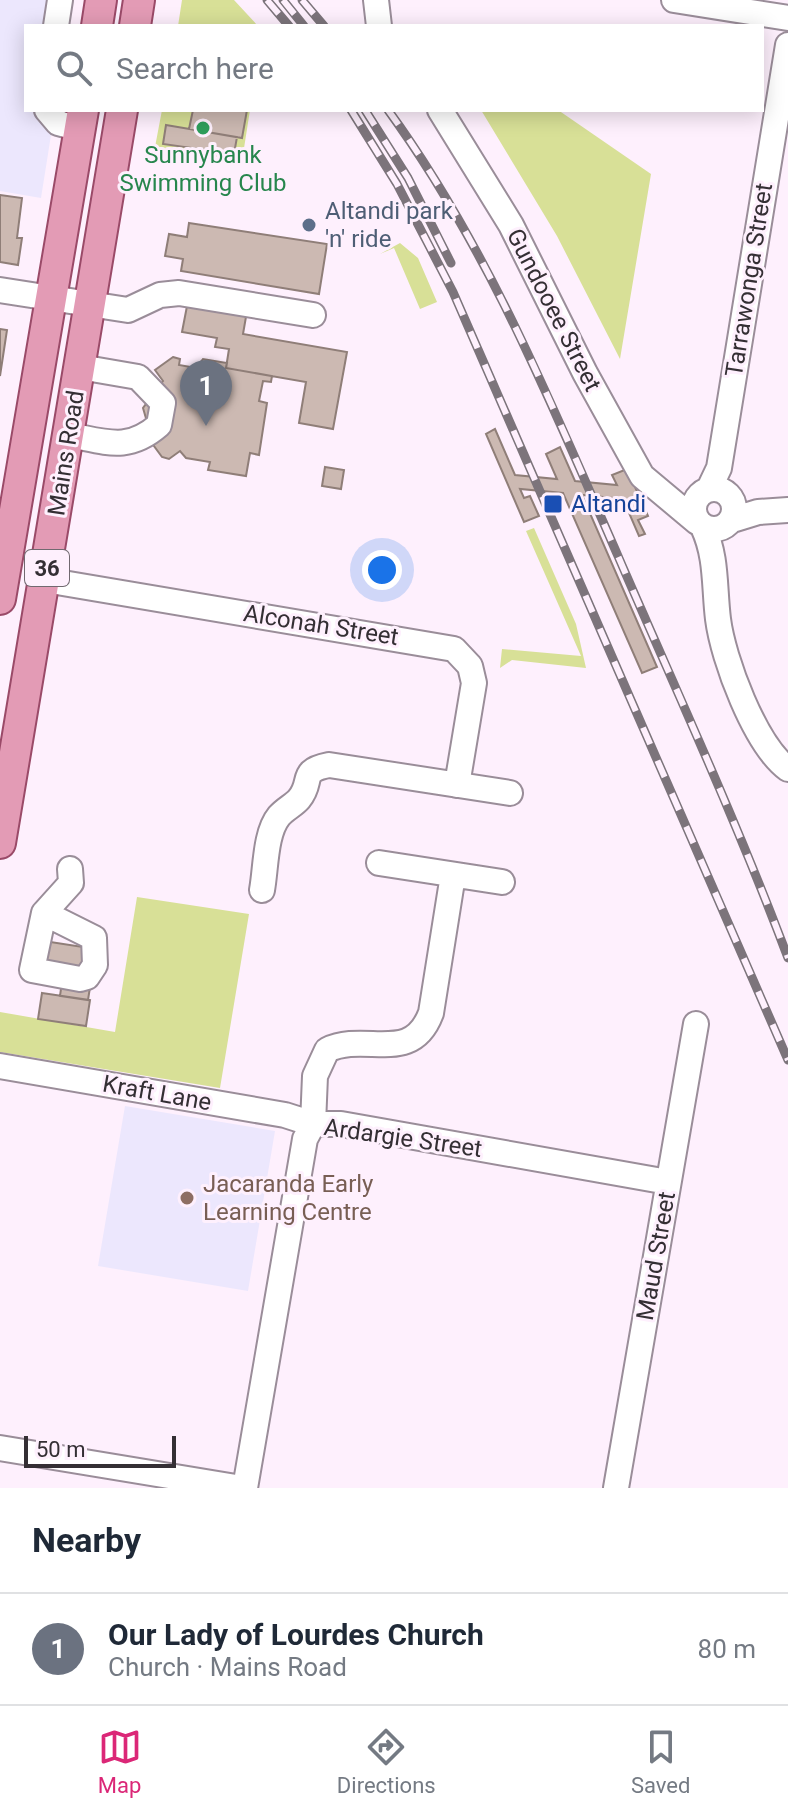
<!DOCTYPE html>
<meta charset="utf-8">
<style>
:root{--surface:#fff;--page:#f6f6f7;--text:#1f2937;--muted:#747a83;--line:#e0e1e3;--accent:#db2777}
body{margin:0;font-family:Roboto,sans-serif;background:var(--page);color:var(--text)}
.scale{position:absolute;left:24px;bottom:20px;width:152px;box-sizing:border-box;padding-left:8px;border:4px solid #342f34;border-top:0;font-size:22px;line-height:28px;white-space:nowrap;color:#342f34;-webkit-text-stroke:6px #fef0fd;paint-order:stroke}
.you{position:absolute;left:382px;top:570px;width:28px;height:28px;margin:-20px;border:6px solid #fff;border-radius:50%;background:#1a73e8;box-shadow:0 0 0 12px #1a73e833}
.badge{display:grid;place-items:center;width:52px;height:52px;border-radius:50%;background:var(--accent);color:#fff;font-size:26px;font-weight:700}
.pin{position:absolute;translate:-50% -66px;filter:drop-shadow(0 2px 4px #0008)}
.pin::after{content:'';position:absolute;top:42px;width:28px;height:24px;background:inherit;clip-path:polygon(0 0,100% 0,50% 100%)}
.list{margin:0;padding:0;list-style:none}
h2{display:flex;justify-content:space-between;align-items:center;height:104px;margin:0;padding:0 32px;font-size:34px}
h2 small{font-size:26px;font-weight:400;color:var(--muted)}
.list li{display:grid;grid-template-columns:52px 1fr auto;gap:24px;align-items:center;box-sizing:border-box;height:112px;padding:0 32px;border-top:2px solid var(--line)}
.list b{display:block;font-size:30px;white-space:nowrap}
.list p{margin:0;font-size:26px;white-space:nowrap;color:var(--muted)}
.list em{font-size:26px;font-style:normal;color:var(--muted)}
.icon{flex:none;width:44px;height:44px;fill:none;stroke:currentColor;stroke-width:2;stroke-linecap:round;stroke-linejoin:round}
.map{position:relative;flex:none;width:788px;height:1488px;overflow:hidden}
.search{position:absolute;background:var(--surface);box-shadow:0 4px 20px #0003;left:24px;right:24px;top:24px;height:88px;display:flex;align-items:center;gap:20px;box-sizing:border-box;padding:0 28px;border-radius:0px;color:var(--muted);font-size:30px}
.sheet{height:216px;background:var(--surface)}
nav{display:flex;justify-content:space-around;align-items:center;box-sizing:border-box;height:112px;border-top:2px solid var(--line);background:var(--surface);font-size:22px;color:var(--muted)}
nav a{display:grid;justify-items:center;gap:4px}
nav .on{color:var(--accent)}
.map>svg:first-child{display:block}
.education{fill:#ece7fd}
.green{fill:#d8e097}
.building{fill:#ccb9b2;stroke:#8f7e78;stroke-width:2}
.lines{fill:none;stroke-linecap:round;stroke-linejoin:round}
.minor-casing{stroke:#9a8d99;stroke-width:28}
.major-casing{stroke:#9a4a68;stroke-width:34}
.minor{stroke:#fff;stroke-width:24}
.major{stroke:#e39bb5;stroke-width:30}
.rail-casing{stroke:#7c747b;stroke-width:9}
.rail{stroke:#fef0fd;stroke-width:6;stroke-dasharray:18;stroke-linecap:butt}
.leisure-dot{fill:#2e9e5b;stroke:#fef0fd;stroke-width:3}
.service-dot{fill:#5c6f8a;stroke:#fef0fd;stroke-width:3}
.transit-dot{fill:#1a4fb4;stroke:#fef0fd;stroke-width:3}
.education-dot{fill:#8d6e63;stroke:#fef0fd;stroke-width:3}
.labels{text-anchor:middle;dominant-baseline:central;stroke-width:6;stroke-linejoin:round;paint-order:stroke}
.shield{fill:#fef0fd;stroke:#716970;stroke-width:2}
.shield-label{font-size:22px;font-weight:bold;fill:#342f34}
.leisure-label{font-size:24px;fill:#27864d;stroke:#fef0fd}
.service-label{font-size:24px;fill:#4e5e75;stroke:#fef0fd;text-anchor:start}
.street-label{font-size:24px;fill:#342f34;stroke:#fef0fd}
.transit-label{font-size:24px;fill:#164399;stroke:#fef0fd;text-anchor:start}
.education-label{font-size:24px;fill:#785e54;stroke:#fef0fd;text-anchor:start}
</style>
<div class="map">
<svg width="788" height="1488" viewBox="0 0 788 1488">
<rect width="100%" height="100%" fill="#fef0fd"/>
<!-- education -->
<path class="education" d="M0,0h72l-3,26h-43v84h29l-14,88 -41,-7z
M125,1106l150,25 -27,160 -150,-25z"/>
<!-- green -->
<path class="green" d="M182,0h52l24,26h-80z
M162,110h88l-8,51 -87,-14z
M481,110h77l93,64 -31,185 -63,-123z
M400,243l18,15 19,44 -17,7 -26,-61 -14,6z
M534,528l42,96 10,44 -74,-8 -12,8 2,-19 79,7 -55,-125z
M137,897l112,17 -29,174 -220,-36v-40l115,20z"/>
<!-- building -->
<path class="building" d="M193,110h54l-5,28 -53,-9z
M166,125l71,12 -3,17 -71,-10z
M0,195l22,3 -5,40h5l-4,27 -18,-3z
M189,223l138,21 -8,50 -138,-23 2,-12 -18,-3 4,-22 18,3z
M188,301l59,10 -4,23 104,18 -14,77 -34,-6 7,-41 -80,-14 3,-19 -14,-2 2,-9 -35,-6z
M0,329l7,1 -7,46z
M173,357l7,2 -1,6 17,3 7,-9 24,4 -1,5 46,8 -1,6 -8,-1 -4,20 8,2 -8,52 -9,-2 -4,23 -38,-6 2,-8 -24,-4 -6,-7 -11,8 -7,-2 -8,-11 -11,-38 20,-27 -8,-11z
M495,429l20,46 42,4 -11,-25 14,-7 15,34 42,4 -5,-10 15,-6 21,47 -10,4 7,14 -6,2 -16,-37 -41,-4 75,172 -15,6 -79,-180 -43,-4 4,9 6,-2 9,20 -15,6 -38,-88z
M325,467l19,3 -3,19 -19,-3z
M31,939l65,10 -8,51 -28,-4 4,-29 -37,-6z
M42,993l48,7 -4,26 -48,-7z"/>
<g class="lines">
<defs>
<path id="minor" d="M376,0l3,26
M674,0l114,18
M56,26l4,-26
M47,110l11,13 22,6
M440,110l71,115 74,148 57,103 55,46
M0,290l128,20 32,-15 19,-2 134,22
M69,435c38,7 59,17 90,-10l4,-22 -25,-26 -58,-10
M694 509a20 20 0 1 1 40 0a20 20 0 1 1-40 0Z
M709,489l10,-21 69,-423
M732,520l26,-8 30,-2
M703,527c14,30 11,59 15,92 5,40 37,126 70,150
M45,580l409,69 16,17 4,17 -17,102
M379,863l123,19
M262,890c4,-22 3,-57 17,-74 6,-7 15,-11 20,-17 15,-18 -1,-28 30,-34l181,28
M44,913l50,25 1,27 -8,12 -7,2 -48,-9 12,-57 27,-30 -1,-14
M0,1066l285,49 28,9 2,-48 12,-26c39,-19 84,16 104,-37l22,-138
M0,1448l242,40
M245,1488l60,-349 8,-15h28l327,58
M616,1488l80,-464"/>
<path id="major" d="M97,26l4,-26
M135,26l4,-26
M0,599l83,-489
M0,843l122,-733"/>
</defs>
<!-- minor casing -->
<use href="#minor" class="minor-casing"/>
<!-- major casing -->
<use href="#major" class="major-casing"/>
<!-- minor -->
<use href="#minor" class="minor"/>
<!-- major -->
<use href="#major" class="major"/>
<defs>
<path id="rail" d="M267,0l22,26
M283,0l21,26
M302,0l22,26
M351,110l46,74 56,108 335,768
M365,110l43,68 43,85
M388,110c99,136 163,293 230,446 58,134 119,266 170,402"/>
</defs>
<!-- rail casing -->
<use href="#rail" class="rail-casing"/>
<!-- rail -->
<use href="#rail" class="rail"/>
</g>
<!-- markers -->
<circle class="leisure-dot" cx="203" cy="128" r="8"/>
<circle class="service-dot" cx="309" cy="225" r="8"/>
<rect class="transit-dot" x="543" y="494" width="20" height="20" rx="4"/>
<circle class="education-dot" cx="187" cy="1198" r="8"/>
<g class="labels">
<!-- shield labels -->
<rect class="shield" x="25" y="550" width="44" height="36" rx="6"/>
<g class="shield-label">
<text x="47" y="568">36</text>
</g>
<!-- leisure labels -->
<g class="leisure-label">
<text x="203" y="155">Sunnybank<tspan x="203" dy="28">Swimming Club</tspan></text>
</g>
<!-- service labels -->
<g class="service-label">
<text x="325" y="211">Altandi park<tspan x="325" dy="28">'n' ride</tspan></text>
</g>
<!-- street labels -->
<g class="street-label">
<text transform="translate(749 280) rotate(-81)">Tarrawonga Street</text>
<text transform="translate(554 310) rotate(63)">Gundooee Street</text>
<text transform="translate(66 453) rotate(-81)">Mains Road</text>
<text transform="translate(321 625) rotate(9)">Alconah Street</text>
<text transform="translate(157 1093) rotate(10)">Kraft Lane</text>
<text transform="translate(403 1138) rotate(8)">Ardargie Street</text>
<text transform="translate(656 1256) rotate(-80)">Maud Street</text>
</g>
<!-- transit labels -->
<g class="transit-label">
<text x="571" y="504">Altandi</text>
</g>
<!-- education labels -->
<g class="education-label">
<text x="203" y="1184">Jacaranda Early<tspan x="203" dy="28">Learning Centre</tspan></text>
</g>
</g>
</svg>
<div class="scale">50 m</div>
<div class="you"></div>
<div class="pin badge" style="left:206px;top:426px;background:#6b7280">1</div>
<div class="search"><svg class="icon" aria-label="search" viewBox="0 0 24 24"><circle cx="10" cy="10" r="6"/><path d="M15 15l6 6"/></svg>Search here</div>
</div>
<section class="sheet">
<h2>Nearby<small></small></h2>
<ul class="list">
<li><span class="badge" style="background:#6b7280">1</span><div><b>Our Lady of Lourdes Church</b><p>Church · Mains Road</p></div><em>80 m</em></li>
</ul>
</section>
<nav>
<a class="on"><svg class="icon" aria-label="map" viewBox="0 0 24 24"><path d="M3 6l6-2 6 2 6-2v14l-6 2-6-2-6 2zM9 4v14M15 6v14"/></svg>Map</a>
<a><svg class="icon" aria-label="directions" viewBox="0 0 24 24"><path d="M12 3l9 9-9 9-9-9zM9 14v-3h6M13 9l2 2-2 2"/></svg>Directions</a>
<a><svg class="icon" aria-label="saved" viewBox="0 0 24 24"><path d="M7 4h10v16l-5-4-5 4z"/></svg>Saved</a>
</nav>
